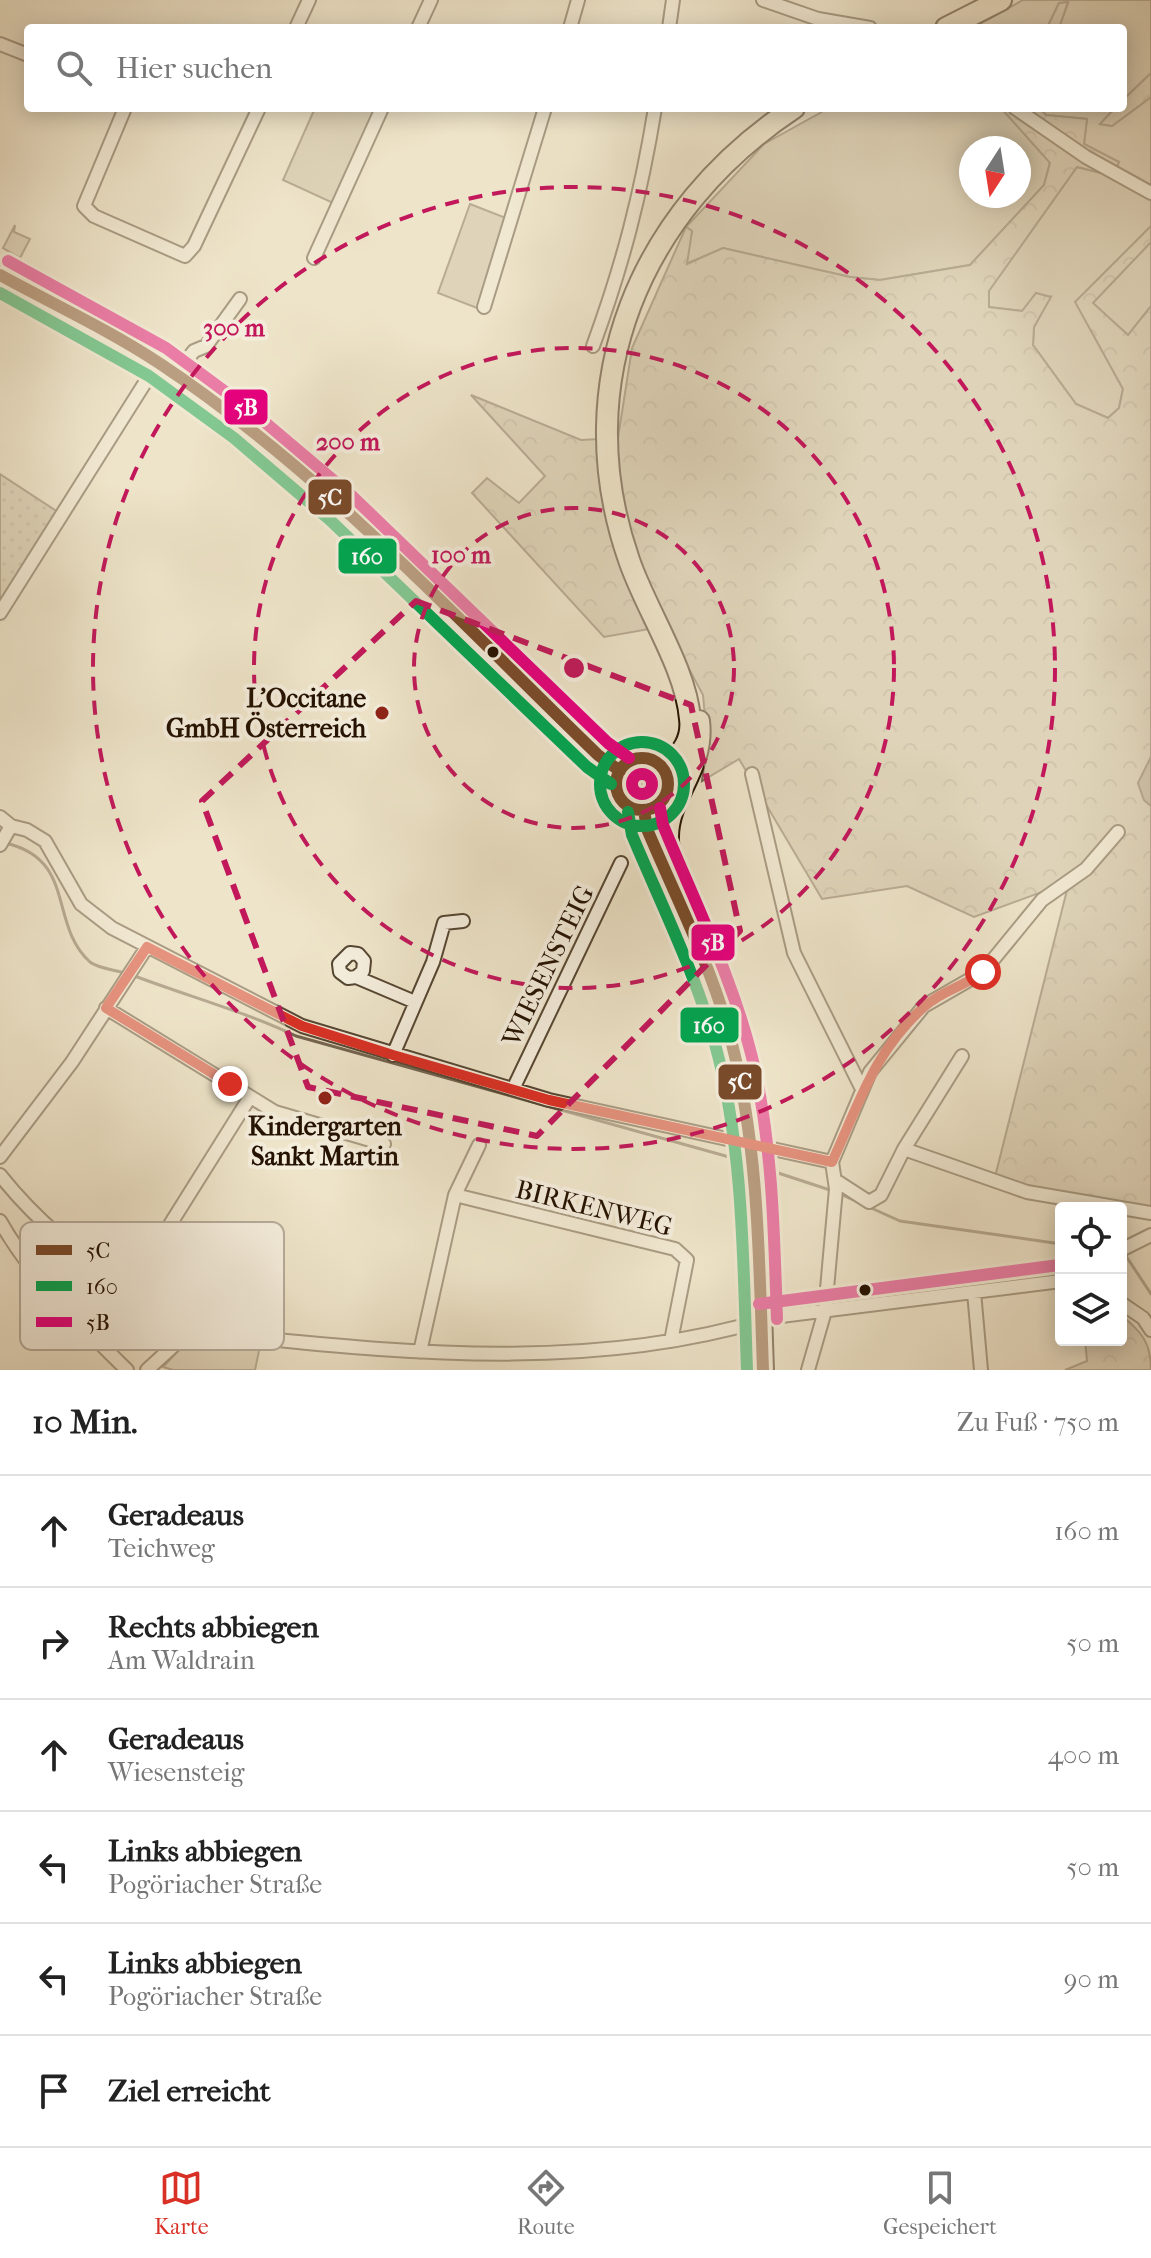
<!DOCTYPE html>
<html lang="de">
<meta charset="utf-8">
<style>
:root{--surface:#fff;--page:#f6f6f6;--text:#222;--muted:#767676;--line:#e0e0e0;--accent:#d93025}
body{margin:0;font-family:"IM FELL French Canon",serif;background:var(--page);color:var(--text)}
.controls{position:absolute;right:24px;bottom:24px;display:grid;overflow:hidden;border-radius:8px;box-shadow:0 4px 20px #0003}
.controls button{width:72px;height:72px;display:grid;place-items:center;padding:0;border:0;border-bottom:2px solid var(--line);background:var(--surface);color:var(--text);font:40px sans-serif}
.compass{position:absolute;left:959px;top:136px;width:72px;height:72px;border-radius:50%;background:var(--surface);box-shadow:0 4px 20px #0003;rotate:192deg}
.stop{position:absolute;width:24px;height:24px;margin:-18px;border:6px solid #d93025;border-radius:50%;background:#fff}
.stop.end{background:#d93025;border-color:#fff;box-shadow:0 2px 8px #0008}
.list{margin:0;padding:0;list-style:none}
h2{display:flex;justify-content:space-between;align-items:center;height:104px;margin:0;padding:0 32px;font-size:34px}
h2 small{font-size:26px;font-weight:400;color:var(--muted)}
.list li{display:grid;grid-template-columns:52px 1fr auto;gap:24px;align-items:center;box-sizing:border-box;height:112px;padding:0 32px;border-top:2px solid var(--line)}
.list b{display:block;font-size:30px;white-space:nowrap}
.list p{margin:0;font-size:26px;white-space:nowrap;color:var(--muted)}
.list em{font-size:26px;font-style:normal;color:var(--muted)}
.icon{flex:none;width:44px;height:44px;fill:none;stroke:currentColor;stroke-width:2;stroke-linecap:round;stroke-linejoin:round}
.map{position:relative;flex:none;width:1151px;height:1370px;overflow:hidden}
.search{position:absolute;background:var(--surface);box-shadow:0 4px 20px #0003;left:24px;right:24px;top:24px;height:88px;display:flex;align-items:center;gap:20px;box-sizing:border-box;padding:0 28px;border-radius:8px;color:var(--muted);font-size:30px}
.sheet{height:776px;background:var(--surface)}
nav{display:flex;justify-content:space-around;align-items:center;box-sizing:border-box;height:112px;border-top:2px solid var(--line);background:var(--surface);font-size:22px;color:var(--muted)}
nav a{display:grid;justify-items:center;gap:4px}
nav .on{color:var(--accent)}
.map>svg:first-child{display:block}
.grass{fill:#ccc0a7;stroke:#786854;stroke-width:2;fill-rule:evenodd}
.forest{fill:url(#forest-crowns);stroke:#786854;stroke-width:2}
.park{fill:url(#park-dots);stroke:#786854;stroke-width:2}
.water{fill:#a99c85;stroke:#746450;stroke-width:2}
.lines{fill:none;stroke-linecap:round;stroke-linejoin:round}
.stream{stroke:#746450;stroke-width:3}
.street-casing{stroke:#564632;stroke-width:16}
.secondary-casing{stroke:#241100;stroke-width:22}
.primary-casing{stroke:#241100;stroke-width:24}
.street{stroke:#f4eddc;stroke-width:12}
.secondary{stroke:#f4eddc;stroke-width:18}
.primary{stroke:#eee4c9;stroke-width:20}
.bus-1-casing{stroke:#f4eddc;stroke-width:18}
.bus-2-casing{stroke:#f4eddc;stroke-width:18}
.bus-3-casing{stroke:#f4eddc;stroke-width:18}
.bus-1{stroke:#7a4b2a;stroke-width:12}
.bus-2{stroke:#00a651;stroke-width:12}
.bus-3{stroke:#e5007d;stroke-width:12}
.route{stroke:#d93025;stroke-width:10}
.marked{fill:none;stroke:#c2185b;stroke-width:6;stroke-dasharray:16 10;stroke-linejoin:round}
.ring{fill:none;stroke:#c2185b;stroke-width:4;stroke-dasharray:14 10}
.bus-dot{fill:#241100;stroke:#f4eddc;stroke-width:3}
.poi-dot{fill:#8f2418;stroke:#f4eddc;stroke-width:3}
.labels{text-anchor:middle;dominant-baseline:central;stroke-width:8;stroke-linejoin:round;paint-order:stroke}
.poi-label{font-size:26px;font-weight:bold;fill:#241100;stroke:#f4eddc;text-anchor:end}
.street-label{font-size:26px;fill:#241100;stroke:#f4eddc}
.key{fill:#f4eddc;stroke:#b6ab9a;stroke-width:2}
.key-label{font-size:22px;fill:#241100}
.centre{fill:#c2185b;stroke:#f4eddc;stroke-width:4}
.ring-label{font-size:24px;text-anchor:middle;font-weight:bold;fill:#c2185b;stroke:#f4eddc;stroke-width:8;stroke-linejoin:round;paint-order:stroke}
.line-badge{stroke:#f4eddc;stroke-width:3}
.badge-label{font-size:22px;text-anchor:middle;font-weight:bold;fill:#fff}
</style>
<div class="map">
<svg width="1151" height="1370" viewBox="0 0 1151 1370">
<defs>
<pattern id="forest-crowns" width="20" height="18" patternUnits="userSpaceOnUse" patternTransform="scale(2)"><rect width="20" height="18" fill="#ccc0a7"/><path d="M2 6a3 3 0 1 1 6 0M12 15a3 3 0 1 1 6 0" fill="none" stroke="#afa48e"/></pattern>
<pattern id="park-dots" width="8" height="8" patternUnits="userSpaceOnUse" patternTransform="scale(2)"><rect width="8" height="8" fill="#ccc0a7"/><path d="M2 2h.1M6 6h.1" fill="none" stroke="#afa48e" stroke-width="1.8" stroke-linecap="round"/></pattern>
</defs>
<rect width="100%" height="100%" fill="#eee4c9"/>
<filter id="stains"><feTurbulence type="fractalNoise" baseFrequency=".0025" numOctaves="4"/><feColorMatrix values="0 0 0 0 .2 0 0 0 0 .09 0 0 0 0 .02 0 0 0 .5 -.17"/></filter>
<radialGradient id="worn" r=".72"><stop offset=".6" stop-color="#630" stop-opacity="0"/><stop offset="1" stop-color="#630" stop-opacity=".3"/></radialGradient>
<!-- grass -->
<path class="grass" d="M1023,0h128v73l-28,27v-72h-64l9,-25h-9l-12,25h-74z
M1151,97v129l-75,76 47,87 -4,19 -11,10 -32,-14 -43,-59 1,-18 16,-30 -28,14 -34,-4v-16l89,-124 36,9 6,-14 -35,-18 3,-25 -41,-4 -7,-7h76l-15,16 12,2z
M315,108h61l-43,95 -50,-23z
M829,108h172l49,54 -6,23 -74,80 -90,15 -30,-3 -127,-29 -37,16 6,-33 -6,-4 78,-83zM971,148h48v48h-48z
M470,204l36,14 -29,90 -39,-15z
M15,225l-1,7 16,7 -10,19 -17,-10z
M1151,242v64l-23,29 -36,-32z
M621 784a21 21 0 1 1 42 0a21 21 0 1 1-42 0Z
M195,1333l65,13 -5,24h-82l-10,-3z"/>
<!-- forest -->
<path class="forest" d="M1068,2l-9,26h-12l12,-25z
M1151,73v24l-39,29 -12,-2 15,-16h8v-8z
M1001,108h38l7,7 41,4 -3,25 35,18 -6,14 -36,-9 -88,124v16l33,4 14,-18 15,4 -17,30 -1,18 43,59 32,14 11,-10 4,-19 -48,-87 76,-76v16l-58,61 35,32 23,-29v451l-13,26 6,17 7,6v405l-124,-20 -32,-14 74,-295 -95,35 -67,-31 -85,13 -83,-140 -37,22 5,-42 -4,-44 -37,-69 -62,11 -132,-144 15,-15 32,25 26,-27 -74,-81 110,45 37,-2 14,-90 54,-121 6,4 -5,33 36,-16 127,29 30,3 90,-15 74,-80 6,-22z
M1121,1315c21,17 30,28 30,55h-86l22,-9 -2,-21h36z"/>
<!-- park -->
<path class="park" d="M0,474l64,42 -64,91z"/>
<!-- water -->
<path class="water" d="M1151,757v49l-7,-6 -6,-17z"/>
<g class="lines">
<!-- stream -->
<path class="stream" d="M5,843c72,16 43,81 85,119 7,6 25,8 35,11
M132,975c55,21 111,36 164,61l444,124
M766,1169l67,22
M840,1194l60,27 161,23
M1121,1254l5,2 25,38"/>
<defs>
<path id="street" d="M763,0l55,19 52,9
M296,28l13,-28
M418,28l13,-28
M570,28l8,-28
M669,28l4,-28
M0,44l28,11
M125,108l-41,98 10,10 91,40 9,-10 65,-138
M1015,108l71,49 65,36
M314,258l68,-150
M484,307l61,-199
M593,346c30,-82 48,-152 62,-238
M175,375l19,-24 12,-5 34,-47
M0,613l158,-251
M752,774l42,179 68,136
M0,817l11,9 16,4 18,11 36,63 31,24 190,98 247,74 283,62
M0,845l11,-19
M356,977l7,-6 1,-10 -6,-7 -8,-1 -11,11 1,8 8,6 8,-1 59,25
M106,1008l169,104 109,32
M393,1055l40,-93 11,-39 19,-2
M514,1087l107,-224
M904,1149l58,-93
M0,1157l72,-95 75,-115
M0,1175c37,47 81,81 129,115l121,-193
M835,1180l34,22 12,-7 23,-46 123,43 124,21
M455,1195l24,-50
M0,1221c32,57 81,104 127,149
M1121,1250l30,-15
M974,1292l7,78
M1121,1303l22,15 8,12
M248,1337c172,18 357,33 525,-20l288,-36
M420,1352l35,-157 220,54 12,11 -16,81
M147,1370l46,-42
M808,1370l17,-59 11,-122 -4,-27 38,-90 54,-66 59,-34 59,-72 44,-31 32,-37"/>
<path id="secondary" d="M0,275l158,87 86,63 97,83 257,247 22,16"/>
<path id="primary" d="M946,28l55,-28
M616 784a26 26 0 1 1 52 0a26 26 0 1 1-52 0Z
M665,771c14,-16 28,-29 25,-52 -4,-51 -44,-109 -61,-159 -62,-178 11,-350 165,-452
M644,810l3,19c29,71 66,140 85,215 27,106 27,217 31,326
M676,874c-3,-11 -9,-26 -8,-37 0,-42 37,-68 31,-116"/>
</defs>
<!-- street casing -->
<use href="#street" class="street-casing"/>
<!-- secondary casing -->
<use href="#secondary" class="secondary-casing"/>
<!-- primary casing -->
<use href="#primary" class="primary-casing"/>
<!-- street -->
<use href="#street" class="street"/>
<!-- secondary -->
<use href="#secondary" class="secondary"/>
<!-- primary -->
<use href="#primary" class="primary"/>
<defs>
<path id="bus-1" d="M0,275c53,29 109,55 159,88 163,108 299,257 439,392l22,16
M616 784a26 26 0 1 1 52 0a26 26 0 1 1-52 0Z
M644,810l3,19c30,71 66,140 85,215 27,106 27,217 31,326"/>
<path id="bus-2" d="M0,293l149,83 85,62 96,82 257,247 24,17
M600 784a42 42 0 1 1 84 0a42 42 0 1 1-84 0Z
M628,812l4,23c29,69 63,137 83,209 29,105 28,218 32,326"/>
<path id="bus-3" d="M8,261l158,87 88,65 98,83 256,247 21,15
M632 784a10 10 0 1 1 20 0a10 10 0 1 1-20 0Z
M660,808l3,17c33,80 73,160 92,245 18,82 19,166 22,249
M759,1304l300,-39"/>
</defs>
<!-- bus-1 casing -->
<use href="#bus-1" class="bus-1-casing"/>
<!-- bus-2 casing -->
<use href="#bus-2" class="bus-2-casing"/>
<!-- bus-3 casing -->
<use href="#bus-3" class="bus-3-casing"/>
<!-- bus-1 -->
<use href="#bus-1" class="bus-1"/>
<!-- bus-2 -->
<use href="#bus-2" class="bus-2"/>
<!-- bus-3 -->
<use href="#bus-3" class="bus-3"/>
</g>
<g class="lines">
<!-- route -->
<path class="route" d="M230,1084l-124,-76 41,-61 155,79 91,29 156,45 283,62c27,-58 42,-111 93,-156 18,-16 40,-20 58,-34"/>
</g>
<!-- marked area -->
<path d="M0 0H1151V1370H0ZM416,601l275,104 49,226 -203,205 -229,-49 -106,-286z" fill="#eee4c9" fill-opacity=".55" fill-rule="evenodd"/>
<path class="marked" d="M416,601l275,104 49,226 -203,205 -229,-49 -106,-286z"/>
<!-- distance rings -->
<g class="ring">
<circle cx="574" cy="668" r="160"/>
<circle cx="574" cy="668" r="320"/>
<circle cx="574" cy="668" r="481"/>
</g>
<!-- markers -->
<g class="bus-dot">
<circle cx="493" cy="652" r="7"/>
<circle cx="865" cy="1290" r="7"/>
</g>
<g class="poi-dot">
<circle cx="382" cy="713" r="8"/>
<circle cx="325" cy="1098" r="8"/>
</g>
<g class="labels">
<!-- poi labels -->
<g class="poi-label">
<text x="366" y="698">L'Occitane<tspan x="366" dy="30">GmbH Österreich</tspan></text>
<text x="325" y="1126" text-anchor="middle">Kindergarten<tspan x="325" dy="30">Sankt Martin</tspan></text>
</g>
<!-- street labels -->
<g class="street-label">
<text transform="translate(548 966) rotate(-64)">WIESENSTEIG</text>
<text transform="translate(594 1208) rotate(14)">BIRKENWEG</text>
</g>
</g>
<!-- legend -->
<rect x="20" y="1222" width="264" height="128" rx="12" class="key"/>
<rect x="36" y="1245" width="36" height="10" fill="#7a4b2a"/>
<rect x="36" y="1281" width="36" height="10" fill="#00a651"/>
<rect x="36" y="1317" width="36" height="10" fill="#e5007d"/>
<g class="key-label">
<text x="86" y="1258">5C</text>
<text x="86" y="1294">160</text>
<text x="86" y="1330">5B</text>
</g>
<circle cx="574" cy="668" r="12" class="centre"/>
<g class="ring-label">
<text x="234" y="336">300 m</text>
<text x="348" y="450">200 m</text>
<text x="461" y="563">100 m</text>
</g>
<g class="line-badge">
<rect x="223" y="388" width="46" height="38" rx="8" fill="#e5007d"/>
<rect x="307" y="478" width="46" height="38" rx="8" fill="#7a4b2a"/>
<rect x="337" y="537" width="61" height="38" rx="8" fill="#00a651"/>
<rect x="690" y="923" width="46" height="39" rx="8" fill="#e5007d"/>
<rect x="679" y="1006" width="61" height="38" rx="8" fill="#00a651"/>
<rect x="717" y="1063" width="46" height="38" rx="8" fill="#7a4b2a"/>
</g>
<g class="badge-label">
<text x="246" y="415">5B</text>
<text x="330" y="505">5C</text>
<text x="367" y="564">160</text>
<text x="713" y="950">5B</text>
<text x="709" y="1033">160</text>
<text x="740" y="1089">5C</text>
</g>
<rect width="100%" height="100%" filter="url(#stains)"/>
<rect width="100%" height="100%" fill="url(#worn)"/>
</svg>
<div class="controls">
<button><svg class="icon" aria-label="locate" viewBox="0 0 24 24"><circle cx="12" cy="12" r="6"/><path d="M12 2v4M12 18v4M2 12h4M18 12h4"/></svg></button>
<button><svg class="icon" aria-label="layers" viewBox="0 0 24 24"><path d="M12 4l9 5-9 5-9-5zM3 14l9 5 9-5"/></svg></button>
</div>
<svg class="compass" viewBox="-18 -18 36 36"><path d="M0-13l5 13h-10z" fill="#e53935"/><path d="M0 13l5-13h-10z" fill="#767676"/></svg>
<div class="stop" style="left:983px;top:972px"></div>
<div class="stop end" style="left:230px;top:1084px"></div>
<div class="search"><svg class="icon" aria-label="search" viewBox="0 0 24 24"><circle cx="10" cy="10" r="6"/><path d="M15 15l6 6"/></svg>Hier suchen</div>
</div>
<section class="sheet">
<h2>10 Min.<small>Zu Fuß · 750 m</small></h2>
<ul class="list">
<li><svg class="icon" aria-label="ahead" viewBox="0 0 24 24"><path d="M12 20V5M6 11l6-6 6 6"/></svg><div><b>Geradeaus</b><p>Teichweg</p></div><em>160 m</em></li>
<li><svg class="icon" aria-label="right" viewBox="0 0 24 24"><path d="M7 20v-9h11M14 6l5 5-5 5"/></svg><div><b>Rechts abbiegen</b><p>Am Waldrain</p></div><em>50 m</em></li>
<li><svg class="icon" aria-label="ahead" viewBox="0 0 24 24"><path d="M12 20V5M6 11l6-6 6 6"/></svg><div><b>Geradeaus</b><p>Wiesensteig</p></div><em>400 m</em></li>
<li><svg class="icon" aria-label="left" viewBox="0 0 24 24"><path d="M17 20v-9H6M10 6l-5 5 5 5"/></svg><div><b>Links abbiegen</b><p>Pogöriacher Straße</p></div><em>50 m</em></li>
<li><svg class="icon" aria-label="left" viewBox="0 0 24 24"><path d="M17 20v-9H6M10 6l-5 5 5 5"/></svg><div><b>Links abbiegen</b><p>Pogöriacher Straße</p></div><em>90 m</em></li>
<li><svg class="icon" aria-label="arrive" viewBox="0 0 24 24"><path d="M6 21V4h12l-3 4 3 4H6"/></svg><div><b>Ziel erreicht</b></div></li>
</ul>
</section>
<nav>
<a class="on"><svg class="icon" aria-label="map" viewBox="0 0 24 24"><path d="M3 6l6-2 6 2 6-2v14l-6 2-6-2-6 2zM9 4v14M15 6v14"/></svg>Karte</a>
<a><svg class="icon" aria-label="directions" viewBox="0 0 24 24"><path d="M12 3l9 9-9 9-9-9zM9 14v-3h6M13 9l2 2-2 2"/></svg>Route</a>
<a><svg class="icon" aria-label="saved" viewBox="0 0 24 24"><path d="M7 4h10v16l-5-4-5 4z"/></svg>Gespeichert</a>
</nav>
